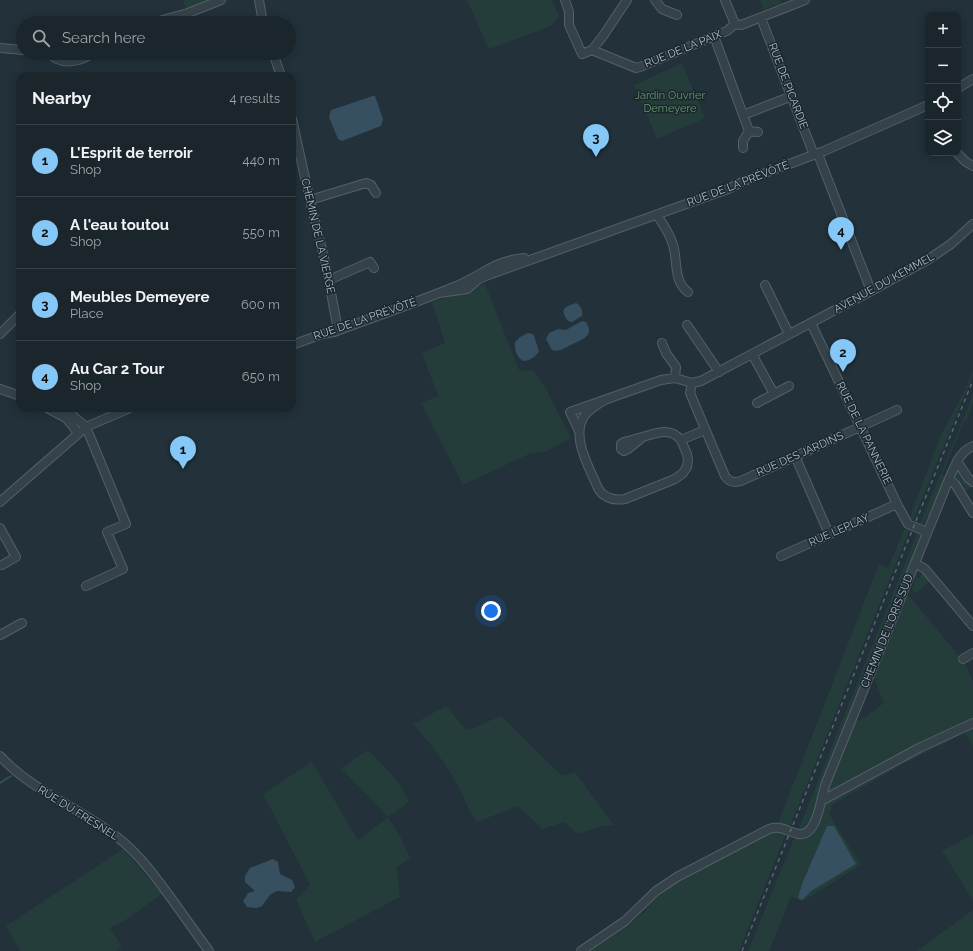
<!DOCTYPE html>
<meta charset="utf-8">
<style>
:root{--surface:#1a252c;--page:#273138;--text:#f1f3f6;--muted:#9fa5a9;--line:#384248;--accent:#85c7f6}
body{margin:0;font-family:Raleway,sans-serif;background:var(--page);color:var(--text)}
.controls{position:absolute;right:12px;top:12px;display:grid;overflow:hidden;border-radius:8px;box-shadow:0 2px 10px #0003}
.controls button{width:36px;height:36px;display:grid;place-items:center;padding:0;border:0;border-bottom:1px solid var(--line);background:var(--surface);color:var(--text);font:20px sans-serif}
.you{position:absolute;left:491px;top:611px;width:14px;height:14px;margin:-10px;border:3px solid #fff;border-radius:50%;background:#1a73e8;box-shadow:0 0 0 6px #1a73e833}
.badge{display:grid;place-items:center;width:26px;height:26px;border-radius:50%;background:var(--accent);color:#111;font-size:13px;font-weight:700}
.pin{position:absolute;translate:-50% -33px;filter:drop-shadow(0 1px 2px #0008)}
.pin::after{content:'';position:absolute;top:21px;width:14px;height:12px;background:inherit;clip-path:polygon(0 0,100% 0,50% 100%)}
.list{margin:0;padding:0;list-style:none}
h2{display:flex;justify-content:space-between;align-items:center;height:52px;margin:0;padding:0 16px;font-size:17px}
h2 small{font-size:13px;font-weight:400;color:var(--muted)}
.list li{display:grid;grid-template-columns:26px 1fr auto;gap:12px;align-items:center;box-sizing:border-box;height:72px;padding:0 16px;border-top:1px solid var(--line)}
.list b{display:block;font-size:15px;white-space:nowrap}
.list p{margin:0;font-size:13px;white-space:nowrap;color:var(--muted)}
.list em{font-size:13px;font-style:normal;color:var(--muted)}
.icon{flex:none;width:22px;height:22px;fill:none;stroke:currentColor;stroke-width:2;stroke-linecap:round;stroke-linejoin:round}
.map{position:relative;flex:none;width:973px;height:951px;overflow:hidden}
.search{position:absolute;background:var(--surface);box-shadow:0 2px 10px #0003;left:16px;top:16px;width:280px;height:44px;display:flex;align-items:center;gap:10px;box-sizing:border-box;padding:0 14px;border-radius:22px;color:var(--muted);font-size:15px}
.panel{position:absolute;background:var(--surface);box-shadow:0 2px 10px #0003;left:16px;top:72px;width:280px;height:340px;border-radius:12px}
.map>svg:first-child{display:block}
.green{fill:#253d3a;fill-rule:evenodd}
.water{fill:#365061}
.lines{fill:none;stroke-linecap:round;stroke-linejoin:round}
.stream{stroke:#365061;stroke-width:1.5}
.minor-casing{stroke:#536068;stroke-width:10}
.minor{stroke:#35424a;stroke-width:8}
.rail{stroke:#576771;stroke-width:1.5;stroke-dasharray:4 4;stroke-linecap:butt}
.labels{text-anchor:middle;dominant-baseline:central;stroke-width:3;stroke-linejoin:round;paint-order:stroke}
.street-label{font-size:11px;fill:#b0bdc6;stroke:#1b272f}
.park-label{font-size:11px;fill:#689769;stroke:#1b272f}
</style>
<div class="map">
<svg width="973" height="951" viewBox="0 0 973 951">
<rect width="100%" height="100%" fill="#22313a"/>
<!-- green -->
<path class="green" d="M183,0h29l-25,11z
M467,0h85l7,16 -8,10 -62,23z
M760,0h20l1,3 -19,7 -1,-2 2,-1z
M682,63l23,55 -48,21 -23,-54z
M485,284l34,86 15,1 12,18 25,49 -26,14 -14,1 -68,32 -42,-82 17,-7 -16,-43 23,-10 -13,-41z
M973,370v5l-61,148 -2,-4 3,-11 28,-73 24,-45z
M973,395v7l-7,21 -2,-2 -22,54 5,1 -17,38 -4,5 -2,5 -5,2z
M959,470l14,15v2l-9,5c-5,-7 -11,-14 -5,-22z
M910,529l-120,297 -12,-3 101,-259 9,4 16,-38z
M918,531l3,6 -20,49 64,77 8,18v65l-8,-13 -62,31 -71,41 -3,9 32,51 -58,36 -12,-4 -22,54h-21l47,-115 5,2 2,-5 -4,-2 11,-28zM872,676l2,2 10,25 -20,15 -7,3 -3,-4z
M922,571l8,10 -15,13 -3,-5 4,-12 4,1z
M446,706l19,23 8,-1 28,-12 61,60 13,-4 39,53 -13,1 -23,8 -14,-12 -22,7 -24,-23 -41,16c-7,-7 -15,-30 -21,-40 -12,-21 -27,-40 -43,-58z
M368,750c16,16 31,30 41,52l-21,15 13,21 9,20 -13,9 3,30 -85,45 -19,-43 14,-14 -47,-91 49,-32 46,78 30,-23 -47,-49z
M769,832h8l9,2 -47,117h-149l36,-24 19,-16 8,-11 23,-18z
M973,834v67l-31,-50z
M123,849l39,45 -38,27 -14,7 12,19 -6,4h-96l-14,-25z
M973,910v41h-56z"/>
<!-- water -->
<path class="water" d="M373,96h2l8,23 -2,7 -39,15 -4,-2 -9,-22 2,-7z
M576,303c5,2 7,8 6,13l-10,6 -4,-1c-9,-12 -4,-14 8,-18z
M582,321l4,1c9,14 -3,17 -13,22 -7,3 -14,9 -21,6l-6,-11 3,-6 9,-4 8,1z
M528,333l5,1 1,2 5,15c-3,6 -10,10 -16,10 -6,-4 -9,-11 -8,-19l5,-5z
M827,826h7l22,38 -45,27 -9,9 -4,-2 4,-14z
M273,859l5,3 2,12 12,6 3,7 -4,5 -14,-1 -7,4 -8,11 -5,2 -10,-1 -4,-6 5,-8 7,-2 -10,-9v-6l5,-8z"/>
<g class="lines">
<!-- stream -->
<path class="stream" d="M0,783l11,-7"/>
<defs>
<path id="minor" d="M259,0l4,23
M565,0l4,12v13l13,29 10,-4 44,18 4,-1 87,-36 8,-7
M655,0l7,9 15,6
M725,0l10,24
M761,18l53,137
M152,23l36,-10 33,-13
M735,24l6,1 64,-25
M714,36l35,95
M0,48l23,2
M592,50l11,-14 24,-36
M46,53c4,1 7,4 11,6 13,6 26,0 37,-6
M273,53l8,23
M958,88l15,-9
M743,115l49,-19
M292,119l18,81 16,66 12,64
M743,148v-7l6,-10 9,1
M957,153l9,9 7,4
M818,154l53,137
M310,200l56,-17 5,2 5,8
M657,215c6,9 13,19 16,30 5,16 0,36 15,47
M329,280l41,-18 4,6
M765,285l24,49
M439,293l28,-4 12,-10 12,-5 237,-85 16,-8 80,-30 104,-46
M811,323l86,181 11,20 19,8
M687,325l32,47
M0,334l20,-20
M662,343l4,10 10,14 -1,11 17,5
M292,345l30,-11 12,-2c40,-15 81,-29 120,-45 26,-10 41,-27 70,-29
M752,354l22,40
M0,389l20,7
M605,400c-7,4 -15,9 -20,15 -15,20 4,52 12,71 5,12 17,15 28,13l50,-20 8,-6 4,-6 1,-7 -1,-6 -6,-14
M757,403l32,-17
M47,408l19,10 12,15
M55,408l18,8 13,11 40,97 -19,8 16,37 -37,17
M897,410l-156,71c-7,2 -12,1 -16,-5l-35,-83 2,-10 9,-2 170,-90 58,-32 22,-15 22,-20
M579,431l-9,-19 91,-32 14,-2
M643,437l-15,12 -4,2 -3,-2v-5l3,-2c7,-2 15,-4 22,-6 13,-4 25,-8 35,4l24,-10
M795,456l34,78
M957,461l11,17 5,4
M949,479l6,5 18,29
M0,502l86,-75 44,-19
M0,528l16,29 -14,8
M781,556l116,-52
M915,563l10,6 48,57
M0,635l22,-12
M963,659l10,-6
M0,756c35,38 83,52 122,85 18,15 32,34 46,53 14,19 27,38 41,57
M821,801l98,-53 54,-25
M581,951l44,-30 31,-30 21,-14 92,-48c13,-4 18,3 30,5 19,3 22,-39 27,-51l123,-304c6,-13 10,-27 24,-33"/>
</defs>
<!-- minor casing -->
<use href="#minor" class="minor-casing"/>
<!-- minor -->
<use href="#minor" class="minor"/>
<!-- rail -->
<path class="rail" d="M742,951l231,-571"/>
</g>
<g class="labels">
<!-- street labels -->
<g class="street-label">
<text transform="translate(683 49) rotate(-22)">RUE DE LA PAIX</text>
<text transform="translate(788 86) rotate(69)">RUE DE PICARDIE</text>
<text transform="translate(738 184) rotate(-21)">RUE DE LA PRÉVÔTÉ</text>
<text transform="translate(318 236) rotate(77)">CHEMIN DE LA VIERGE</text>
<text transform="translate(884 283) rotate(-29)">AVENUE DU KEMMEL</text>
<text transform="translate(365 319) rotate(-19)">RUE DE LA PRÉVÔTÉ</text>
<text transform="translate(864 433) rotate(64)">RUE DE LA PANNERIE</text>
<text transform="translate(800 454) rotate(-24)">RUE DES JARDINS</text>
<text transform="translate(839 530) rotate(-24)">RUE LEPLAY</text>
<text transform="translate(887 631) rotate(-68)">CHEMIN DE L'ORIS SUD</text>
<text transform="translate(78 813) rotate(32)">RUE DU FRESNEL</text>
</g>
<!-- park labels -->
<g class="park-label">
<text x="670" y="95">Jardin Ouvrier<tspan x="670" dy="13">Demeyere</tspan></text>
</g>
</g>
</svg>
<div class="controls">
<button>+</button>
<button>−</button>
<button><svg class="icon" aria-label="locate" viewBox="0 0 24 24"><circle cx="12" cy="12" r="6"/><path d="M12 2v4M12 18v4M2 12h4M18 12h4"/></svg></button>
<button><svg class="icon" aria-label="layers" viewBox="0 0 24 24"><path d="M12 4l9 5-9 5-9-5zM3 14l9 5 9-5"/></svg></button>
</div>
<div class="you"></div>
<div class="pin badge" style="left:183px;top:469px">1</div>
<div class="pin badge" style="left:843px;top:372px">2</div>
<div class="pin badge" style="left:596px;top:157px">3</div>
<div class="pin badge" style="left:841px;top:250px">4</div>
<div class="search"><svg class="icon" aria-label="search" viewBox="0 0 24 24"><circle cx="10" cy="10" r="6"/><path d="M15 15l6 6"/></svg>Search here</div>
<section class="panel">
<h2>Nearby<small>4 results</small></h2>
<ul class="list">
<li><span class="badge">1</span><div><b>L'Esprit de terroir</b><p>Shop</p></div><em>440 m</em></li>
<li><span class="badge">2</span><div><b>A l'eau toutou</b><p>Shop</p></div><em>550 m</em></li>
<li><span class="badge">3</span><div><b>Meubles Demeyere</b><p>Place</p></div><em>600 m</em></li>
<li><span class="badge">4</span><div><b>Au Car 2 Tour</b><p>Shop</p></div><em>650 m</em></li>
</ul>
</section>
</div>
